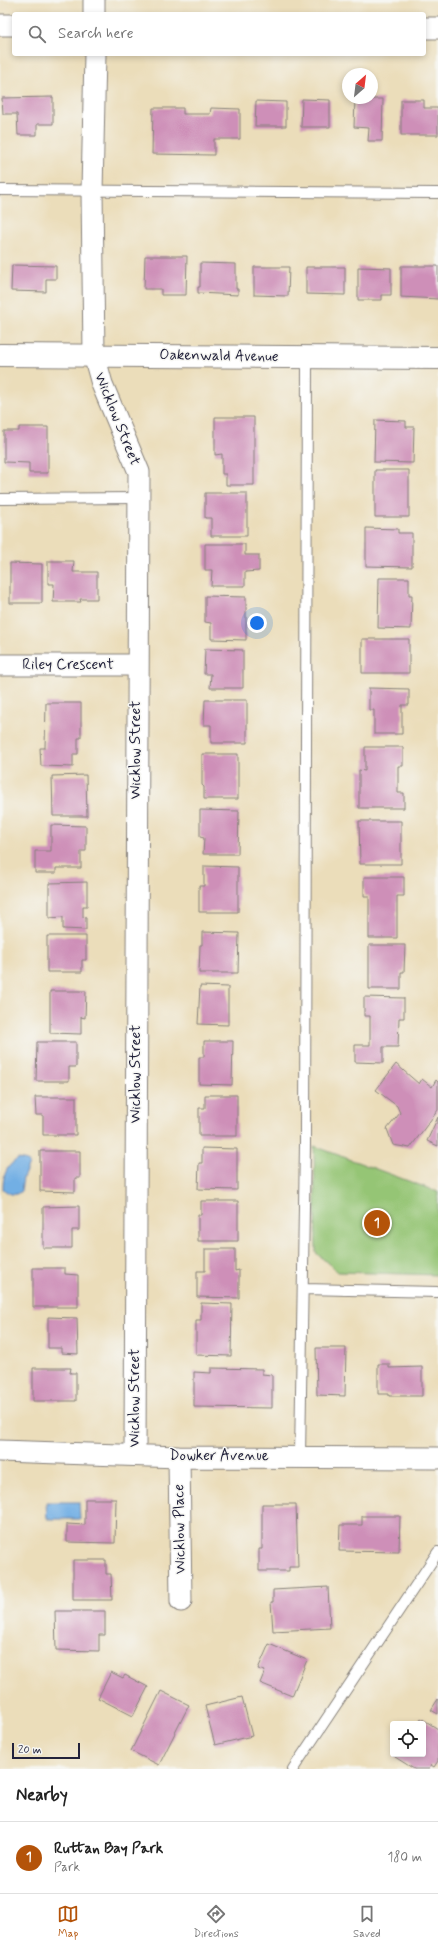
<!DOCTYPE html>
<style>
:root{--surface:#fff;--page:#f6f6f6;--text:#222;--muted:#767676;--line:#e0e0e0;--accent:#b45309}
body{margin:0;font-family:Mynerve,sans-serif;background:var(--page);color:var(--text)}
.controls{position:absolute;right:12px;bottom:12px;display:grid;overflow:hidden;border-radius:4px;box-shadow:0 2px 6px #0003}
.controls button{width:36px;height:36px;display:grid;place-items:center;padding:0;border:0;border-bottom:1px solid var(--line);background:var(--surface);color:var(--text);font:20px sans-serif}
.compass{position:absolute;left:342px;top:68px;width:36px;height:36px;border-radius:50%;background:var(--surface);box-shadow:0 2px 6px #0003;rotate:28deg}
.scale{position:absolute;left:12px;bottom:10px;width:68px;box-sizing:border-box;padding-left:4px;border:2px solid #22223b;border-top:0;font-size:11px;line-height:14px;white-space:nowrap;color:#22223b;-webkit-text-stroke:3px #f6f6f2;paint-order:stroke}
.you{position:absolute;left:257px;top:623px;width:14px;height:14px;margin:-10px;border:3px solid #fff;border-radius:50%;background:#1a73e8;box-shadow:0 0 0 6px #1a73e833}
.badge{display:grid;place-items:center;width:26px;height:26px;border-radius:50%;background:var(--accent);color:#fff;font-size:13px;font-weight:700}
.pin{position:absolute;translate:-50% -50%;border:2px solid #fff;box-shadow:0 1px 4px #0006}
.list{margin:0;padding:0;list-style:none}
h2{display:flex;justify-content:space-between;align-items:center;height:52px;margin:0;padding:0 16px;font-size:17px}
h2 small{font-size:13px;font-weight:400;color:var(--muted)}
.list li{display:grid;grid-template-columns:26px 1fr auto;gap:12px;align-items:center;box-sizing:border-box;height:72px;padding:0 16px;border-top:1px solid var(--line)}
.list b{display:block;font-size:15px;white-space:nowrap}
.list p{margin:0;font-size:13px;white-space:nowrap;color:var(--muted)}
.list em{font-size:13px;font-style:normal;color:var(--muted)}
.icon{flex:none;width:22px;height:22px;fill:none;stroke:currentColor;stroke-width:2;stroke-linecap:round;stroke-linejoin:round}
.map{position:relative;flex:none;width:438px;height:1769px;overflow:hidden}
.search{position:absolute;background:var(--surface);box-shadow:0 2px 6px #0003;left:12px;right:12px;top:12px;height:44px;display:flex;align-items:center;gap:10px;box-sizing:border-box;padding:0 14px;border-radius:4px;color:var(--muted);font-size:15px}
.sheet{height:124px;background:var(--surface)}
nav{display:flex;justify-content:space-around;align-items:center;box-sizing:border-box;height:56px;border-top:1px solid var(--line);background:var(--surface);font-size:11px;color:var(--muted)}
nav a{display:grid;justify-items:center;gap:2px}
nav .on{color:var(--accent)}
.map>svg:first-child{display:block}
.green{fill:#95c574;stroke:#5c7458}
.water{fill:#72afe4;stroke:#4a6890}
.building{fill:#ce8fb8}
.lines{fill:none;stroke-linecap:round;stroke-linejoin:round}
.lane-casing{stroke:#86807a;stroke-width:12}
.street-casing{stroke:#86807a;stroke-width:23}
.secondary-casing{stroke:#86807a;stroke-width:24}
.lane{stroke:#fff;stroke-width:10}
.street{stroke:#fff;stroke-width:21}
.secondary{stroke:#fff;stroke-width:22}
.labels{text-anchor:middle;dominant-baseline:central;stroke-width:3;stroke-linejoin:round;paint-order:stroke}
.street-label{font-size:15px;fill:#22223b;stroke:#f6f6f2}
</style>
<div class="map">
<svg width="438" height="1769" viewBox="0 0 438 1769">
<rect width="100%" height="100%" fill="#f6f6f2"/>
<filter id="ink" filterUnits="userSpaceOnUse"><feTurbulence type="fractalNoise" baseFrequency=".025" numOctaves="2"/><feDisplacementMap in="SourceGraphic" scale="8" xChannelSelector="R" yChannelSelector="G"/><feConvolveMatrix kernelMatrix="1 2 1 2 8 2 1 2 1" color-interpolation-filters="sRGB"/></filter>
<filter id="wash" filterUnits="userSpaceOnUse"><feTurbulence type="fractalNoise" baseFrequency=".012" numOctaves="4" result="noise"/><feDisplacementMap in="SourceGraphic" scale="16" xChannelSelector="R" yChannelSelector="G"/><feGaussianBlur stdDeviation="0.9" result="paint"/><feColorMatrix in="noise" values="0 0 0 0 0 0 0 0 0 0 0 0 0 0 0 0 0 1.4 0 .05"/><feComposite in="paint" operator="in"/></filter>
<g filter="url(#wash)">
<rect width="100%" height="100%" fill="#ebddba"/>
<!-- green -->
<path class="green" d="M314,1146l124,46v83l-100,-3 -22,-19z"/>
<!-- water -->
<path class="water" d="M18,1159l9,2 2,3 -6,14 -2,13c-6,6 -12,3 -18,-2 0,-14 3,-23 15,-30z
M46,1502h33l1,17h-33z"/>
<g id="blocks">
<!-- building -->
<path class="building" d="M53,97v27h-16v11h-19l-1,-21h-14l-1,-16z
M302,99l28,1v27h-29z
M355,99h28l-1,42h-14l1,-13 -15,-1z
M401,100h23v8h14v27h-37z
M256,101l30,1v24h-31z
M153,108h30v6h27l1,-6 29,1v30h-26v16l-62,-1z
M145,256h42l-1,39h-25v-6h-17z
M200,263l36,1v25h2v6l-40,-2v-6h2z
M12,265l44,1v13h-10v13l-35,-1z
M401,266h37v33l-37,-2z
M254,267h35l-1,29 -34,-1z
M306,267h39v28l-39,-1z
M358,267l33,1v27h-9v5h-24z
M215,417h39v68h-28v-11h-4v-20l-7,1z
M375,420l31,1v6h8l-1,36 -39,-1z
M19,427h29v46h-19v-10l-25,-1v-31h15z
M375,470h34v47h-34z
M205,493h42v43h-36v-18h-6z
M366,528l32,1v4h14v34l-46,-1z
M205,544h40v11h14v16l-14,1v14h-34l1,-16h-7z
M48,561h26l-1,11h24v27h-17l1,3h-28l1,-18h-6z
M10,563l32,1v39h-32z
M379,578h30v17h3l-1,34 -33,-1z
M205,596l41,1v43l-35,-1v-16l-6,-1z
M362,639h47v34h-47z
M205,649l38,1v38h-33l1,-14h-7z
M369,688l40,1v16h-7v29h-28v-24h-5z
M205,700h42v43h-36v-18h-7z
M46,703h35v35h-3v16h-5v13l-32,-1 -1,-18h5z
M365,747h38v19h-5v27h6v15h-45v-38l6,1z
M202,754h36v45h-34v-12l-2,-2z
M86,775l1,41h-34l-1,-40z
M200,810l39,1 -1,43h-35l1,-16 -4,-1z
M359,821h42v43h-41z
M51,825l35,1v25h-5v17h-25v5h-21v-22h16z
M204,866l34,1v45h-39v-26h5z
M364,877h40v19h-7v42h-28v-42h-5z
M87,882v24h-4v11l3,1v12l-23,-1v-12l-14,1v-35z
M202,932l37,1 -1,40h-39l1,-28h2z
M47,936h39v24h-4v12h-35z
M369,945h36l-1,27h-3v17h-32z
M200,986l28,1v38l-30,-1z
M50,991h36l-1,27 -4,-1v17l-31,-1z
M364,997l40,1v20h-5l-1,29h-15v16l-28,-1v-17h15v-29h-6z
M204,1041h29l-1,44 -33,-1v-27h5z
M37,1042h39v25h-7v14h-33z
M396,1064l23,20 3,-5 10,8 4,-7 2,2v28l-28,38 -17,-3 -6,-16 13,-16 -3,-7 -21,-16z
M205,1095h32v41h-38v-28h6z
M35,1097h41v38h-33v-20h-7z
M438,1117v29l-11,-5z
M202,1148l35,1v41l-39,-1 1,-26h3z
M40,1151h40v27h-5v14l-35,-1z
M201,1201h37v40h-40v-26h3z
M79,1206v24h-7v18h-29v-41z
M205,1249h30v22l4,-1v28l-42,-1v-26h8z
M33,1268h32v6l13,1v32h-45z
M201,1303l31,1 -1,52 -35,-1v-35h5z
M48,1317l29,1 1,36 -17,-1v-5h-13z
M316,1348h30l-1,48 -28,-1z
M378,1364h11v4l33,-1v29h-33v-2h-11z
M33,1368h38l-1,5h6v28h-43z
M211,1368l51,1v5l10,1v33l-78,-1v-35l17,1z
M85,1499h31l-1,44 -48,-1v-18l18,1z
M262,1504h34l2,63h-9v4h-30v-22h3z
M362,1516h38l-1,36 -60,-1 1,-26h22z
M73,1560h33v14h5l1,26h-39z
M328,1587l2,41 -57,3 -2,-29h2v-12z
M55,1611h50v24h-6v16l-43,-1z
M269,1644l38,16 -15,36 -32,-13 5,-12 -7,-2z
M111,1672l12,6 2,-3 23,12 -15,29 -35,-18z
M161,1691l28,14 -30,60 -28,-14z
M242,1697l10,39 -37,9 -10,-39z
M438,1699v15l-7,-4z
M421,1718l17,11v32l-4,6 -3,-2 -2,4h-15l-19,-12 2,-3h26v-30h-6z"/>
</g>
</g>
<g filter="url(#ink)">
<use href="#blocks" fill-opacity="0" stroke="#86807a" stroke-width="1"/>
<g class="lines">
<defs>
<path id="lane" d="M0,190l438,3
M0,499l139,-1
M304,1289l134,3
M300,1456l5,-312 2,-787
M293,1769l145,-217"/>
<path id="street" d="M94,14v-14
M0,25h14
M424,28h14
M95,54l-3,137 2,164 8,29 37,88 -4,983
M0,665h137
M0,1451l179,6 259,1
M179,1457l2,144"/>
<path id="secondary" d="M0,355l438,3"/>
</defs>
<!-- lane casing -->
<use href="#lane" class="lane-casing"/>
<!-- street casing -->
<use href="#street" class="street-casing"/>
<!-- secondary casing -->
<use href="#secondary" class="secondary-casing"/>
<!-- lane -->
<use href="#lane" class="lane"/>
<!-- street -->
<use href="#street" class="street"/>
<!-- secondary -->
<use href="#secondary" class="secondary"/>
</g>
</g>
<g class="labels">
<!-- street labels -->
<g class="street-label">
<text transform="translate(219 356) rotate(1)">Oakenwald Avenue</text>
<text transform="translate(117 419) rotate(68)">Wicklow Street</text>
<text x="68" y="665">Riley Crescent</text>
<text transform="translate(136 750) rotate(-90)">Wicklow Street</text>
<text transform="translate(136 1074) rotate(-90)">Wicklow Street</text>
<text transform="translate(135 1398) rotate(-90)">Wicklow Street</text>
<text x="219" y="1456">Dowker Avenue</text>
<text transform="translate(180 1529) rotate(-91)">Wicklow Place</text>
</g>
</g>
</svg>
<div class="controls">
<button><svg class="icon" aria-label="locate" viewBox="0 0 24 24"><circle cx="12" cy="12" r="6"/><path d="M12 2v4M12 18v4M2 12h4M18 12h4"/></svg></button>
</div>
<svg class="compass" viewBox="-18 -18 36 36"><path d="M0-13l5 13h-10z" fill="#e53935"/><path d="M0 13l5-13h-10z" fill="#767676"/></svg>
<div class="scale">20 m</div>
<div class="you"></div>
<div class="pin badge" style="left:377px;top:1223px">1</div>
<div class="search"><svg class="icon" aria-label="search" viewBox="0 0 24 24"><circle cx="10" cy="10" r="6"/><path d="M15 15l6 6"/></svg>Search here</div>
</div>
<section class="sheet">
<h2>Nearby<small></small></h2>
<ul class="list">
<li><span class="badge">1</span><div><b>Ruttan Bay Park</b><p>Park</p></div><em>180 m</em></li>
</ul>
</section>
<nav>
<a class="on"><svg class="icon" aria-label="map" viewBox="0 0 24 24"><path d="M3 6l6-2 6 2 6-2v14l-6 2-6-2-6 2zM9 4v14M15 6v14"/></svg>Map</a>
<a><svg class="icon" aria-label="directions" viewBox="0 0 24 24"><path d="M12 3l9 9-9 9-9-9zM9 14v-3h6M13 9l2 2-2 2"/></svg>Directions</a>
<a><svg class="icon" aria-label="saved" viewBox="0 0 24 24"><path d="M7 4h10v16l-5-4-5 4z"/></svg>Saved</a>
</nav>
